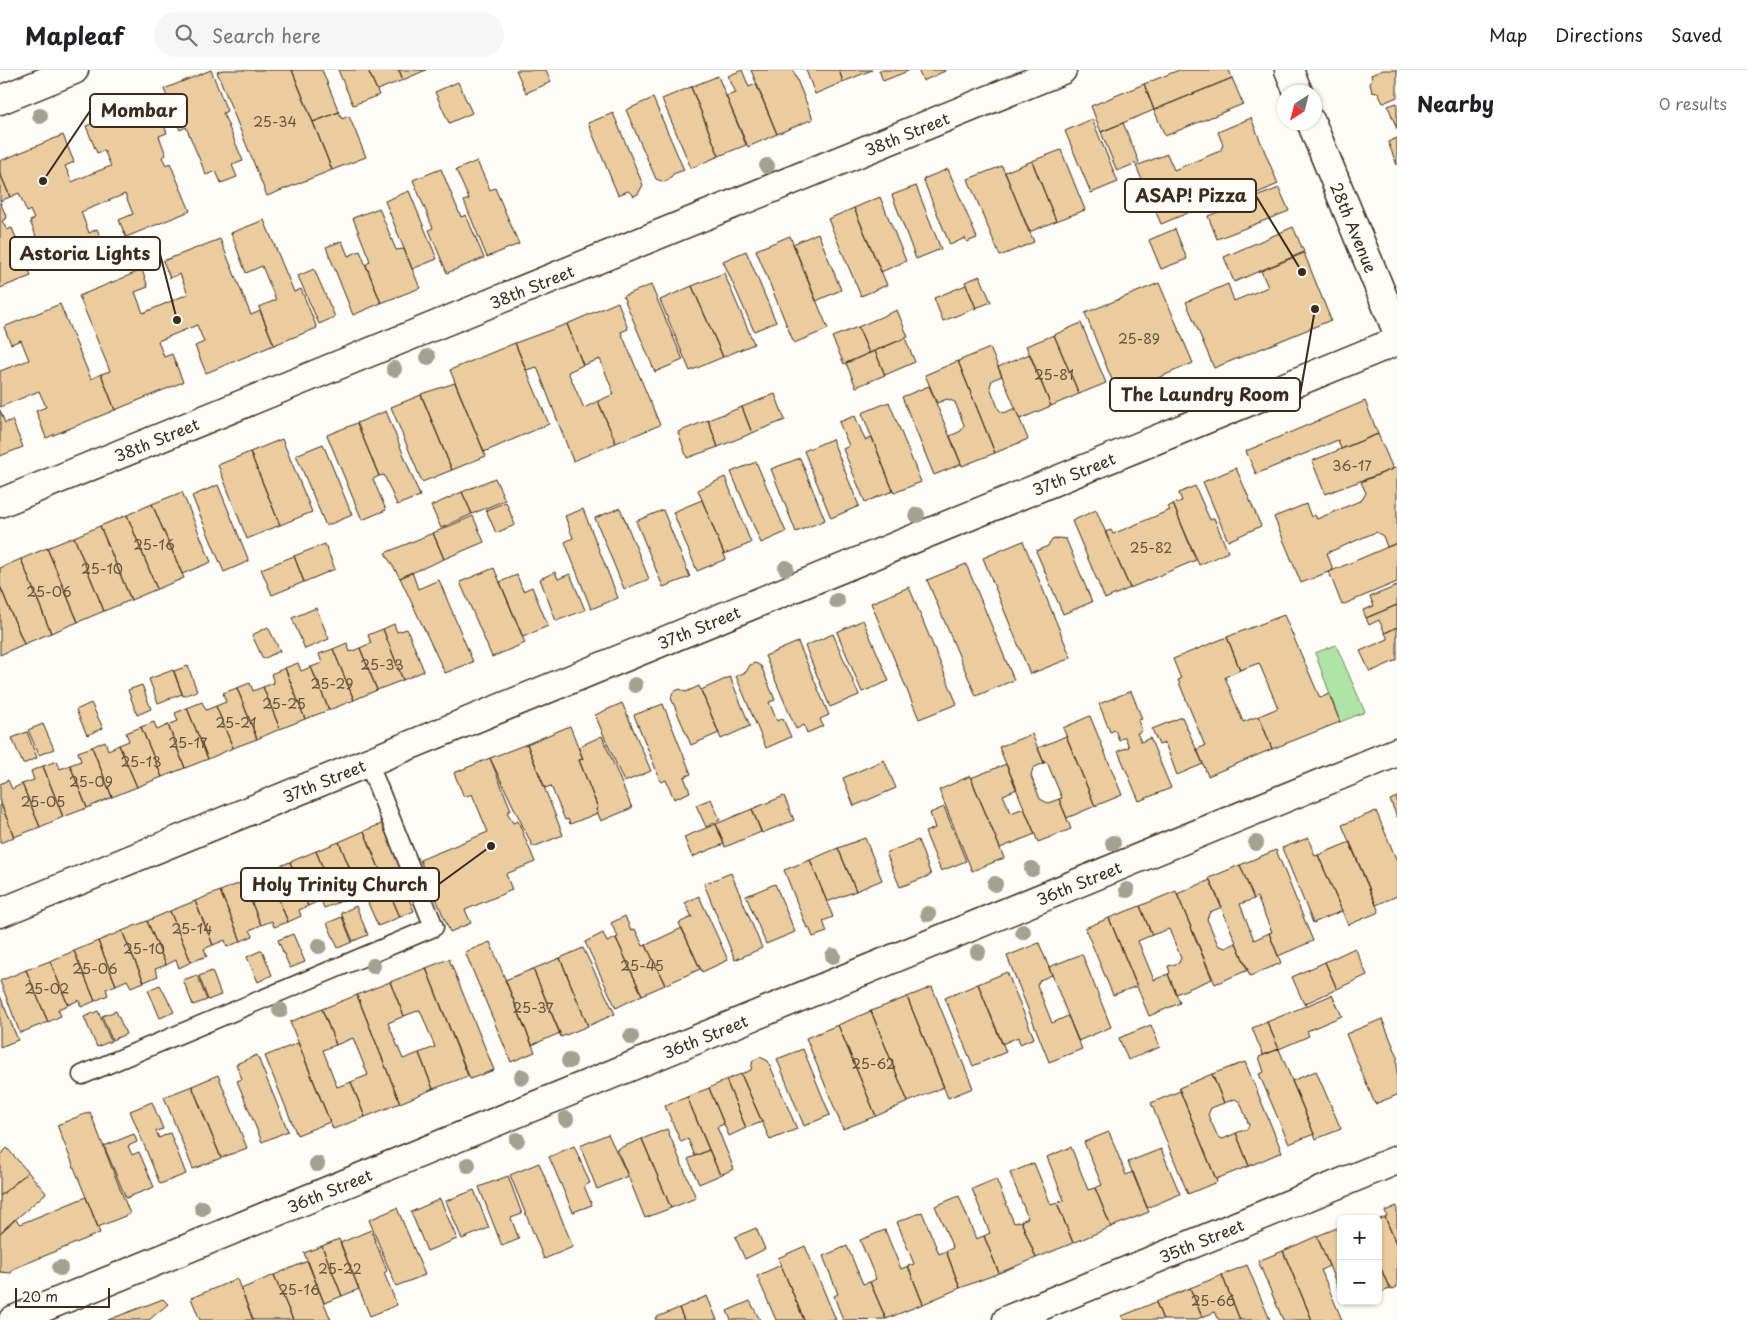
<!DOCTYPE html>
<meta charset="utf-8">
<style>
:root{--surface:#fff;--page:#f6f6f6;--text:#202124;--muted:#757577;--line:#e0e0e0}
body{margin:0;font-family:"Playpen Sans",sans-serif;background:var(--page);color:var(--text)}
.controls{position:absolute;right:15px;bottom:15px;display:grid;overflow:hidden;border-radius:8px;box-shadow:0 1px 4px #0004}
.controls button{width:45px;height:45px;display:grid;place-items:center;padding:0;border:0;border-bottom:1px solid var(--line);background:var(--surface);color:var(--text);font:25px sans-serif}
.compass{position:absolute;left:1277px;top:15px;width:45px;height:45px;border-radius:50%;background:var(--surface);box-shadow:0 1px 4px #0004;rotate:216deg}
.scale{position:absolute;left:15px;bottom:12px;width:95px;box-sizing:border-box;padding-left:5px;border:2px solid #3b2a1e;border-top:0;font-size:14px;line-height:18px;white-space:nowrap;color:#3b2a1e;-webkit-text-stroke:4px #fdfcf7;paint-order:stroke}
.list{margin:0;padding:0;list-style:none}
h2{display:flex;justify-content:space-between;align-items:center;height:65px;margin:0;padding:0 20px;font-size:21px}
h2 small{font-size:16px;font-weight:400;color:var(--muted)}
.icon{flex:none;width:28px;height:28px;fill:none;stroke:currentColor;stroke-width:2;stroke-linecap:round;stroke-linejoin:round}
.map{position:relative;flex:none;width:1397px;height:1250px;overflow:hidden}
header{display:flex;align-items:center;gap:30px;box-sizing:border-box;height:70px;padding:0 25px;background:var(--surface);border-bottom:1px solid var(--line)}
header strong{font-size:24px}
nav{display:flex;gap:28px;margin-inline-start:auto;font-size:18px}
.search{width:350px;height:45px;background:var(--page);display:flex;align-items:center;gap:12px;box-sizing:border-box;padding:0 18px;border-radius:28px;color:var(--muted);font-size:19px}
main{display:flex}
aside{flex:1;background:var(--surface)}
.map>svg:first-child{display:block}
.green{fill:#b0e4a6;stroke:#768762}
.building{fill:#ebcc9e;stroke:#3b2a1e}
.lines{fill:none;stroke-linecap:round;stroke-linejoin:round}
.service-casing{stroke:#3b2a1e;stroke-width:21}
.minor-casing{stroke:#3b2a1e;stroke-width:31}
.tertiary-casing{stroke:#3b2a1e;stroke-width:31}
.service{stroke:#fdfcf7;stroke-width:18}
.minor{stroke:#fdfcf7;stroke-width:28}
.tertiary{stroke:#fdfcf7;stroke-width:28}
.tree{fill:#a2a292}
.labels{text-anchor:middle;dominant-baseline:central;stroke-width:5;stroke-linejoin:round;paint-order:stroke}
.number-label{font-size:14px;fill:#67523e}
.street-label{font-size:16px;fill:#3b2a1e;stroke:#fdfcf7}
.leader{fill:none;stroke:#3b2a1e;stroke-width:2}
.callout-dot{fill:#3b2a1e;stroke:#fdfcf7;stroke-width:2}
.callout{fill:#fdfcf7;stroke:#3b2a1e;stroke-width:2}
.callout-label{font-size:18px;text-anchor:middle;font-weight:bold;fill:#3b2a1e}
</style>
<header>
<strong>Mapleaf</strong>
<div class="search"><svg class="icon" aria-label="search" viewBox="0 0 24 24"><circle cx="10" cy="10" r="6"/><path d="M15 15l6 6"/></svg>Search here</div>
<nav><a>Map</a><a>Directions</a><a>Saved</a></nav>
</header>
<main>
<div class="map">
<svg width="1397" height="1250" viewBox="0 0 1397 1250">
<rect width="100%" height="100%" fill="#fdfcf7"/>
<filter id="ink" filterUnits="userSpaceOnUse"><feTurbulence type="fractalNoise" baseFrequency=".02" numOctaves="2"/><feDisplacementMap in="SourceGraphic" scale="10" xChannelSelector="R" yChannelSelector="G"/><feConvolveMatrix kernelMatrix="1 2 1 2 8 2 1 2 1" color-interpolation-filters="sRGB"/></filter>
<g filter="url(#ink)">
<!-- green -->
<path class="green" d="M1336,575l29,67 -25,10 -25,-69z"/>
<!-- building -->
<path class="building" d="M211,0l16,41 -4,2 20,48 -11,4 5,12 -16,6 -5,-12 -10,4 -20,-48 -6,3 -16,-41z
M223,0h69l40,100 -65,26 -50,-124z
M292,0h30l17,42 -26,10z
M338,0h30l11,25 -26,10z
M368,0h31l4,10 -26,10z
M399,0h27l-23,10z
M516,0h30l5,12 -25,11z
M742,0l7,17 7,-3 21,50 -29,13 -22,-51 10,-3 -8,-17z
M751,0h42l20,49 -36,15z
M806,0h33l4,12 -28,12z
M839,0h33l-29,12z
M879,0h29v1l-25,10z
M918,0h27v1l-22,10z
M1179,0h50l3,8 -78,32 -10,-26z
M1383,0h14v27l-14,6 -5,-10 -6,-1 -2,-8 2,-5 -1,-4z
M718,6l28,69 -27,11 -28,-69z
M1232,8l11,26 -78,32 -11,-26z
M458,12l14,31 -23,10 -14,-31z
M1144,14l10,26 -53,22 -10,-26z
M691,17l28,69 -28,12 -29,-69z
M153,28l14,35 -8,3 7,19 -4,2 4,8 4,-2 20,48 -64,26 -7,-17 14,-6 -8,-20 -44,18 8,21 8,-4 7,17 -55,23 -19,-48 4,-2 -4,-9 -3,2 -8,-19 -9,4 -10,-24v-12l63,-26 11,27 -9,4 7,16 16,-7 23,-9 -7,-16 -7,3 -11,-27z
M653,28l31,72 -11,4 -4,6 -5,2 -8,-3 -30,-69z
M1397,33v26l-9,-23z
M339,42l3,7 7,-3 17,41 -34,13 -19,-48z
M613,43l30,72 -5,9 -4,2 -6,-5 -10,4 -30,-72z
M1251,48l27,66 -32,14 -5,-12 -7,-2 -11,5 3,8 -65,27 -25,-58 31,-12 7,16 46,-19 3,-6 -5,-13z
M1092,49l26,63 -27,11 -26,-62z
M1123,53l16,39 -22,9 -16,-39z
M1397,68v27l-9,-23z
M1061,80l24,60 -29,11 -24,-60z
M477,91l13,29 5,-2 24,56 -32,13 -23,-56 5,-2 -13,-29z
M1032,91l24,60 -27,11 -24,-60z
M1002,96l32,76 -34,14 -32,-77z
M441,99l20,48 5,-2 18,43 -37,15 -18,-43 4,-2 -20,-48z
M948,99l29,69 -10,4 -2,-4 -15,7 -27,-66z
M0,103l10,24 -10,4z
M916,116l25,63 -25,10 -24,-64z
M1279,118l10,23 -72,28 -9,-23z
M409,121l28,68 -25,10 -27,-68z
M880,127l26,64 -25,11 -27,-64z
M0,132l7,16 -5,3 5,9 5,-2 19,48 -31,12z
M379,138l17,42 8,-1 16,39 -39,15 -15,-38 4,-4 -17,-43z
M854,138l33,77 -26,11 -33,-77z
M264,150l30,72 7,-3 16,39 -43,17 -15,-38 17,-7 -14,-34 -16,7 -15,-40z
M1293,157l11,25 -70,30 -10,-25z
M1175,159l12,30 -26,10 -12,-29z
M818,163l23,57 -25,11 -23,-57z
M790,166l38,93 -34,14 -38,-93z
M220,169l31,76 9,-4 14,34 -68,28 -11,-27 9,-4 -7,-17 -39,16 6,16 8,-3 11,28 -68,28 -14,-36 9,-3 -31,-75 63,-26 6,17 -13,5 8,21 45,-19 -8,-20 -10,4 -7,-17z
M342,171l6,15 12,-5 21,52 -28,12 -27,-68z
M746,181l30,71 -22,9 -31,-70z
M1304,183l27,67 -117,48 -28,-66 42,-18 6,17 34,-14 -7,-16z
M314,199l21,48 -16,7 -21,-48z
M724,203l30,71 -31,13 -31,-71z
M980,206l11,26 -15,6 -11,-26z
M1159,213l34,80 -75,32 -33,-82z
M651,215l32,75 -28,12 -32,-76z
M966,215l10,23 -33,13 -9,-23z
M692,216l31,71 -33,14 -30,-71z
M618,232l10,27 -7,3 39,93 -44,18 -18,-42 16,-7 -14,-35 -17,6 -16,-41z
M60,234l31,75 10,-5 14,36 -69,28 -10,-27 10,-4 -7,-16 -39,16v-36l29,-11 -8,-20 -10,4 -7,-17z
M897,240l11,27 -39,16 -11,-26z
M1081,253l25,60 -27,11 -25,-59z
M567,254l16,41 -15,7 16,36 14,-7 18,42 -43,18 -36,-94 -11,3 -11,-27z
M858,257l11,26 -25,11 -12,-27z
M1054,265l25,59 -28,12 -25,-60z
M905,268l10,24 -30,13 -10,-24z
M515,273l34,81 -65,28 -34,-82z
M990,278l12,28 -10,4 -2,7 9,23 5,3 11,-5 13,31 -33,14 -37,-92z
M875,281l10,24 -29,12 -10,-24z
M1030,284l21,52 -31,13 -22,-52z
M958,291l37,92 -33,13 -12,-30 11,-5 3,-6 -9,-23 -8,-3 -10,4 -12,-28z
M455,313l31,73 -34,14 -31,-76z
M929,316l32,78 -27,11 -32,-78z
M775,324l10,26 -33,13 -10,-26z
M421,325l31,75 -30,12 -31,-75z
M1365,331l13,33 -37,15 -3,-9 -82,34 -10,-23z
M889,332l32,80 -27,11 -32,-80z
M742,337l10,26 -34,14 -10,-27z
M0,340l5,13 7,-3 11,27 -23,9z
M386,341l34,85 -23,9 -13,-30 -5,1 -22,-53z
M855,346l10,24 7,-3 21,54 -28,11 -22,-53 6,-3 -10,-24z
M708,350l10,27 -31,11 -9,-26z
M357,353l22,53 -6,3 13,31 -24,10 -35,-85z
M1378,364l15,35 -68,25 -13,-33z
M282,369l30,73 -32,13 -30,-73z
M832,369l27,67 -28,12 -27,-67z
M323,374l29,71 -26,11 -30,-71z
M250,382l30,73 -33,14 -29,-74z
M800,388l25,62 -29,12 -25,-63z
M756,392l30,70 -25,11 -30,-71z
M1397,397v76l-10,4 -4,-11 -7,-4 -49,21 6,17 -32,13 -27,-66 32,-13 5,13 4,-2 2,4 45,-19 4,-7 -5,-11z
M1236,398l25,58 -33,15 -25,-59z
M725,407l26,66 -27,11 -26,-64z
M495,408l10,22 -33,14 -10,-22z
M218,415l31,76 -25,11 -32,-76z
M1195,416l15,34 4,-2 14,34 -29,13 -26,-61 9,-3 -3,-8z
M182,422l29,70 -29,12 -30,-70z
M462,422l10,22 -31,14 -10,-22z
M702,430l24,59 -29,12 -24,-59z
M506,432l9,23 -19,8 -10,-23z
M152,434l32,74 -27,11 -30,-74z
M1173,434l23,56 -66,28 -25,-56 6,-2 2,4 57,-24 -2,-3z
M620,438l29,71 -25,10 -29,-71z
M583,439l35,89 -27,11 -26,-67 8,-4 -8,-22z
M663,440l27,67 -27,10 -27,-66z
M1096,440l34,78 -25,11 -33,-78z
M127,445l30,74 -26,11 -31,-74z
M473,446l11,26 -40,17 -11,-26z
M100,456l31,74 -27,11 -30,-74z
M433,463l11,26 -44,19 -15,-25z
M74,467l30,74 -26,11 -31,-74z
M1058,468l8,1 26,63 -29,12 -27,-63 12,-5 4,-6z
M1023,471l48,117 -41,16 -47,-116z
M1397,473v39l-55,23 -13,-33z
M325,474l10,25 -31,13 -10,-26z
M47,478l31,74 -27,11 -30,-74z
M294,486l10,26 -32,13 -11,-26z
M21,489l30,74 -27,11 -24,-58v-18z
M966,494l48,116 -38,16 -49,-116z
M494,498l31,75 -33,14 -32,-75z
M412,502l6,17 21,-9 34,82 -28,11 -45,-95z
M555,502l3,7 12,-5 15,36 -29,11 -16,-42z
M517,505l6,16 9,-4 16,39 -25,11 -23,-55z
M0,516l24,58 -24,11z
M1397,516v19l-31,13 -3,-8 11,-4 -4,-9z
M909,517l48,117 -38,15 -48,-116z
M1397,535v22l-12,6 -6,-13 -10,5 -3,-7z
M316,538l13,31 -24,10 -13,-31z
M1284,545l36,83 9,-4 11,28 -68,27 -13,-33 19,-8 -19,-45 -19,7 -13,-33z
M863,550l26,61 -27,11 -25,-60z
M394,554l3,8 10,-3 17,42 -21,9 -20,-51z
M268,557l12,24 -17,8 -11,-24z
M1397,557v33l-27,12 -10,-21 28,-12 -3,-6z
M383,559l20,51 -26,10 -17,-42 11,-5 -3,-8z
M833,564l26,61 -29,12 -25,-61z
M1227,567l13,33 -15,7 18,45 16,-6 13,33 -64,27 -11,-27 8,-3 -27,-66 3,-1 -8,-20z
M798,572l31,73 -9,4 3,7 -16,7 -3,-8 -8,4 -31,-73z
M347,573l3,9 10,-4 17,42 -23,10 -21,-51z
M333,579l21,51 -25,10 -18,-43 11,-4 -3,-9z
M298,593l3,8 10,-4 18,43 -24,9 -20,-51z
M755,593l6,3 14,34 -6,2 8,19 6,-2 8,18 -25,11 -30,-72 10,-4 4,-7z
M188,596l9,25 -14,5 -9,-25z
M285,598l20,51 -25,10 -17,-42 11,-4 -3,-9z
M173,600l9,24 -24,9 -9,-24z
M730,607l20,49 -29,13 -20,-49z
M250,613l3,8 10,-4 17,42 -23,10 -20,-51z
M142,615l9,24 -14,6 -9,-25z
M699,616l20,47 -28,12 -20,-47 2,-6 7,-3 6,3z
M237,618l20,51 -24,9 -17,-42 10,-4 -3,-9z
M1131,621l11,28 -4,1 4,11 -5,2 4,9 9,-4 21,50 -32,13 -21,-50 11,-4 -4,-10 -6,3 -4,-10 -5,2 -11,-28z
M202,632l4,8 10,-4 17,42 -25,11 -21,-51z
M91,633l12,25 -16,7 -11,-25z
M622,633l29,68 -27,11 -29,-67z
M663,634l28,70 -7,3 6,15 -16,7 -8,-19 -5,2 -27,-67z
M187,638l21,51 -23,9 -17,-43 10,-4 -3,-8z
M1090,646l32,79 -27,11 -32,-78z
M1182,647l21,47 -26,11 -12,-32 -6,2 -7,-16z
M154,652l3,8 11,-5 17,43 -23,9 -21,-50z
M43,654l11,25 -15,6 -11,-25z
M570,656l13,33 -4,1 19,48 -2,1 2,4 -28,11 -2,-5 -3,1 -14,-34 -6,2 -18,-44z
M141,657l21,50 -25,10 -18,-42 10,-4 -3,-8z
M27,662l10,26 -14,6 -11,-26z
M1032,664l12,29 -11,5 -2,8 9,23 8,4 11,-4 12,30 -33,13 -39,-95z
M602,666l30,72 -31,13 -5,-12 2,-1 -19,-48 4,-1 -5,-12z
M1066,666l29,70 -28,12 -8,-19 3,-1 -15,-36 -3,1 -6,-15z
M105,671l3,9 11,-5 18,42 -25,10 -20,-50z
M527,674l36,91 -30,12 -43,-89z
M92,677l20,50 -25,11 -17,-43 11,-4 -3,-9z
M490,688l21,52 -4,2 6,11 5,-2 17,41 -29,12 6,16 -47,20 6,13 -21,9 -30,-72 68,-28 -16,-38 -8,3 -10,-24z
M884,690l12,28 -42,18 -11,-28z
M57,691l3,8 10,-4 17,43 -24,9 -20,-51z
M1006,694l11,25 -14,6 8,18 13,-5 11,26 -35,14 -29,-70z
M43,696l20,51 -23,10 -18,-43 12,-4 -3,-9z
M970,706l34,82 -32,13 -33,-81z
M8,710l4,9 10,-5 18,43 -26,10 -14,-36v-17z
M784,726l10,24 -32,13 -10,-24z
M1397,727v20l-7,-17z
M711,729l9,21 -14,7 -10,-22z
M0,731l14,36 -14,6z
M944,737l22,54 -25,10 -16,-39 10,-4 -5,-15z
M752,739l9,23 -36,15 -9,-23z
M1376,741l21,50v35l-21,9 -34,-80z
M386,752l18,44 -8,4 3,7 -14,6 -21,-52z
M716,754l8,20 -32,13 -8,-20z
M364,761l21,52 -14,5 -3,-7 -11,5 -18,-44z
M865,768l17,42 -26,11 -18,-43z
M1308,768l7,18 3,-1 24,56 -29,12 -31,-75z
M918,770l13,35 -31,12 -14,-34z
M339,772l18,44 -10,4 3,7 -13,6 -21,-52z
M1350,772l29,70 -31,13 -30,-70z
M838,778l18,43 -29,11 -17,-42z
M1276,780l37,91 -35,15 -9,-23 3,-1 -15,-35 -3,2 -14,-34z
M316,781l21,52 -13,5 -3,-8 -13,6 -18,-44z
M810,790l23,57 -10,4 4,11 -14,5 -4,-10 -2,1 -23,-58z
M290,792l18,44 -9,4 2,6 -13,6 -21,-51z
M1240,795l14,34 -14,5 14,36 15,-7 12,30 -31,13 -41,-98z
M267,801l21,51 -14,5 -2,-6 -11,4 -18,-43z
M731,803l31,75 -27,12 -31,-76z
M1210,810l12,27 -12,5 -3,7 11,26 7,3 11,-5 12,27 -33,14 -38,-90z
M243,812l18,43 -11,5 3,6 -12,5 -21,-50z
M775,814l20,48 -29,12 -20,-48z
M404,818l10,23 -14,6 -10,-23z
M220,821l21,50 -14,6 -2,-7 -12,5 -18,-44z
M1176,821l36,88 -36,15 -8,-20 2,-1 -2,-7 11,-3 2,-5 -12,-29 -17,6 -12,-29z
M390,824l10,23 -22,9 -10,-23z
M699,826l29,64 -26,12 -23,-49 13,-6 -7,-14z
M195,831l18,44 -9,4 3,7 -16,6 -21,-51z
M356,836l12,29 -15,6 -12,-28z
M1140,836l12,29 -14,6 16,39 14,-6 12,29 -31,13 -40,-98z
M170,841l21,51 -12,6 -3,-8 -10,5 -19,-44z
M625,846l6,15 4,-2 8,17 3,-1 19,40 -23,10 -26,-57 2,-1 -7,-14z
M342,847l10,25 -14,6 -11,-25z
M1109,848l28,68 -24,9 -28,-67z
M147,851l19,44 -11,4 3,7 -14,6 -22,-51z
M682,858l18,41 -35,16 -19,-40z
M122,861l22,51 -13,5 -4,-7 -11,5 -18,-44z
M603,863l4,9 9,-4 26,57 -26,13 -31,-66z
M293,864l12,28 -15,6 -12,-28z
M98,871l18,44 -10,4 2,6 -13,6 -21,-50z
M490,872l45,110 -24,10 -46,-110z
M1039,873l13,32 -12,5 -3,5 15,38 16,-7 14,33 -33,13 -42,-106z
M583,878l32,66 -27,12 -28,-68z
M1355,878l12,27 -30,14 -12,-27z
M262,880l10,25 -14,7 -11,-25z
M74,881l21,50 -14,6 -2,-7 -11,5 -18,-44z
M1082,884l29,73 -33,14 -29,-74z
M560,888l28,68 -27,11 -28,-68z
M449,889l45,111 -24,9 -44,-111z
M50,891l18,44 -10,4 3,7 -13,6 -22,-52z
M1325,892l12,27 -33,15 -12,-27z
M426,898l42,108 -35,13 -14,-36 16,-6 -15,-37 -16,6 -14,-34z
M533,899l27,64 -28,12 -27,-65z
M26,900l22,52 -28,11 -20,-52z
M212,901l9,24 -13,5 -9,-24z
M1007,902l27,66 -14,6 -2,-7 -16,7 -24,-60z
M197,905l10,25 -14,5 -10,-25z
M390,912l14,34 -16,7 15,36 16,-6 14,36 -33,14 -43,-108z
M978,914l28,68 -33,14 -28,-68z
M160,915l14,27 -14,6 -12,-28z
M932,917l41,101 -25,10 -41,-101z
M357,925l43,108 -35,14 -14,-35 17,-7 -15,-37 -17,7 -14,-36z
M1332,925l10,21 -35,15 2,5 -30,13 -12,-27z
M0,926l18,44 -18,7z
M907,927l37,90 -36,15 -37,-91z
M322,939l14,36 -13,5 14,37 14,-5 14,35 -32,12 -43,-107z
M98,941l13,30 -14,6 -13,-30z
M116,941l10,23 -14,6 -10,-24z
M871,941l37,91 -32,14 -38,-91z
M1382,949l15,36v40l-22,9 -29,-70z
M1267,952l12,27 -16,6 -11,-27z
M838,955l38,91 -33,13 -37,-91z
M1151,955l9,22 -32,13 -9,-22z
M298,973l32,79 -33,13 -32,-79z
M803,979l27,66 -26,11 -27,-67z
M1279,979l35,85 -25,10 -30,-70 5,-2 -5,-15z
M257,985l31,76 -26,11 -25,-61 5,-2 -6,-15z
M760,987l8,4 29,68 -27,11 -29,-66 10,-4 2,-10z
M1245,992l37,90 -33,14 -13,-33 11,-4 2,-4 -9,-23 -5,-3 -11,4 -12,-29z
M1316,1001l25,58 -25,10 -24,-58z
M741,1004l21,48 -16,6 -20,-48z
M1212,1004l12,29 -13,5 -3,7 10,22 5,2 13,-6 13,33 -33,13 -37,-91z
M218,1005l29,73 -26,10 -29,-72z
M726,1010l20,48 -17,8 -20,-48z
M192,1016l29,72 -28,11 -29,-72z
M709,1018l15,36 -7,3 17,42 -14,6 -33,-78z
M1180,1021l37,91 -29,12 -37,-91z
M687,1027l22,53 -14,6 -7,-17 -7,3 -16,-36z
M152,1032l11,27 -7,2 3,7 11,-5 16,41 -26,10 -30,-73z
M90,1042l40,102 -32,13 -41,-102z
M667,1059l29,69 -25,10 -29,-69z
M1109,1062l17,43 7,-3 16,40 -38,15 -16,-39 7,-3 -18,-43z
M134,1064l3,8 -9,4 4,9 7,-3 15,35 -28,11 -22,-52z
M608,1064l20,42 -31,13 -17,-43z
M642,1069l29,69 -26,10 -28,-69z
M574,1076l16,37 -6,3 8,19 -19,7 -24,-55z
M1071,1077l17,43 7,-2 16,39 -38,16 -16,-40 7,-3 -17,-43z
M7,1078l21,24 -28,24v-41z
M1161,1079l19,45 -33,14 -19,-46z
M709,1080l11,25 -21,9 -11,-25z
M539,1093l34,84 -29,12 -34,-84z
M1034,1093l17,42 6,-2 16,40 -37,15 -15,-37 7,-3 -18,-45z
M28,1102l18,21 -46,40v-37z
M508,1106l14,38 -11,4 8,21 -17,7 -23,-59z
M996,1109l18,44 7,-2 15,37 -37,15 -15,-37 6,-3 -18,-44z
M474,1120l15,38 -27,11 -16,-38z
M959,1126l17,43 8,-3 15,37 -39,15 -14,-37 7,-3 -18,-42z
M86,1127l14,36 -87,36 -2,4 -11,-1v-39l15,-14 5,5z
M440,1129l17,40 -30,12 -16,-39z
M1397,1136v40l-12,-29 2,-1 -2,-5z
M397,1138l28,67 -29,11 -27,-66z
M922,1142l17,42 7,-3 14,37 -37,16 -15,-38 6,-2 -17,-42z
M1385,1147l12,29v41l-7,3 -12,-28v-42z
M756,1158l9,21 -20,10 -10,-22z
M1337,1158l4,8v59l-24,-59z
M371,1160l16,41 -3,2 13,32 -27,11 -30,-73z
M885,1160l16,39 7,-3 15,38 -37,15 -16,-37 6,-3 -16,-39z
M1317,1166l12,30 -8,4 21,50h-30l-29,-69z
M339,1169l20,50 -17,7 -20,-50z
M322,1176l20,50 -18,7 -20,-50z
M805,1176l31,74h-32l-26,-62z
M847,1176l16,38 7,-2 16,37 -43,1 -9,-24 4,-2 -15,-38z
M1283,1181l29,69h-29l-25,-59z
M308,1191l16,42 7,17h-38l-19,-45z
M1378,1192l12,27 -12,4z
M781,1195l23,55h-28l-19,-44z
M1247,1195l23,55h-30l-18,-45z
M274,1205l19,45h-40l-12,-31z
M1222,1205l18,45h-21l-4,-8 -13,5 -12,-29z
M237,1209l16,41h-53l-9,-22z
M1190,1218l12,29 -7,3h-32l-7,-18z
M707,1226l10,24h-33l-5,-12z
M163,1229l5,5 -19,16h-41z
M750,1231l10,19h-29l-4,-9z
M1156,1232l7,18h-39l-2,-4z
M679,1238l5,12h-28l-1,-2z"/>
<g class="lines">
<defs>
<path id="service" d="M82,1005l352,-148 -66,-165"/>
<g id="minor">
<path d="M1289,0l9,22"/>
<path id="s1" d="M1311,52l86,209"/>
<path id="s2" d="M0,433l1062,-433"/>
<path id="s3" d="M0,843l1397,-572"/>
<path id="s4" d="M13,1250l1384,-568"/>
<path id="s5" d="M1007,1250l390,-160"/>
</g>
<path id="tertiary" d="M0,30l74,-30"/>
</defs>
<!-- service casing -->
<use href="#service" class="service-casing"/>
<!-- minor casing -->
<use href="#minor" class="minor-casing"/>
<!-- tertiary casing -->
<use href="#tertiary" class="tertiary-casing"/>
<!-- service -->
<use href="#service" class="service"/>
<!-- minor -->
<use href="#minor" class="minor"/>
<!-- tertiary -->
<use href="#tertiary" class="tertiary"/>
</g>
<!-- trees -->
<g class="tree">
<circle cx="40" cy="46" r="8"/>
<circle cx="767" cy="96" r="8"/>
<circle cx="428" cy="287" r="8"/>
<circle cx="394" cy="299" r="8"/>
<circle cx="917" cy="445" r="8"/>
<circle cx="786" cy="498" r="8"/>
<circle cx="837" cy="531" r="8"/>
<circle cx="635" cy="615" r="8"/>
<circle cx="1113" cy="773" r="8"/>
<circle cx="1256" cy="773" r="8"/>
<circle cx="1032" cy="799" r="8"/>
<circle cx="995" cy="814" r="8"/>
<circle cx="1127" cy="820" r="8"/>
<circle cx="928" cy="844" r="8"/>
<circle cx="1023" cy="862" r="8"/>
<circle cx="319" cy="876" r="8"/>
<circle cx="978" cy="882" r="8"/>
<circle cx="833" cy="886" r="8"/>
<circle cx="373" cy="896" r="8"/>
<circle cx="280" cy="940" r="8"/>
<circle cx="631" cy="967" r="8"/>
<circle cx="569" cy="991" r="8"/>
<circle cx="522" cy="1007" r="8"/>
<circle cx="566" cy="1049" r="8"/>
<circle cx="517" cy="1070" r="8"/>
<circle cx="317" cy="1094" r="8"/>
<circle cx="468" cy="1095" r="8"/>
<circle cx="202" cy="1138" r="8"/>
<circle cx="60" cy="1198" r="8"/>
</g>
</g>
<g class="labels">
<!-- number labels -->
<g class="number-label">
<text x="275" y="51">25-34</text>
<text x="1139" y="268">25-89</text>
<text x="1054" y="304">25-81</text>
<text x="1352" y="395">36-17</text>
<text x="154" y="474">25-16</text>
<text x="1151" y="477">25-82</text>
<text x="102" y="498">25-10</text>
<text x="49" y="521">25-06</text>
<text x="382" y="594">25-33</text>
<text x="332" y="613">25-29</text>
<text x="284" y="633">25-25</text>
<text x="236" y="652">25-21</text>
<text x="188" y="672">25-17</text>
<text x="141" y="691">25-13</text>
<text x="91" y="711">25-09</text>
<text x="43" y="731">25-05</text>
<text x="192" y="858">25-14</text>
<text x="144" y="878">25-10</text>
<text x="642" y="895">25-45</text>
<text x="95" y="898">25-06</text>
<text x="47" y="918">25-02</text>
<text x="533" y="937">25-37</text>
<text x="873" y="993">25-62</text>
<text x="340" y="1198">25-22</text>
<text x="299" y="1219">25-16</text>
<text x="1213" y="1230">25-66</text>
</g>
<!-- street labels -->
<g class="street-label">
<text stroke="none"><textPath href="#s2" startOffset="979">38th Street</textPath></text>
<text stroke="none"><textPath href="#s1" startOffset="114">28th Avenue</textPath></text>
<text stroke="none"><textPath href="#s2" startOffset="574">38th Street</textPath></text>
<text stroke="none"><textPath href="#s2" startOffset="169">38th Street</textPath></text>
<text stroke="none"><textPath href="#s3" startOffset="1160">37th Street</textPath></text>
<text stroke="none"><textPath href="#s3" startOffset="755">37th Street</textPath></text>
<text stroke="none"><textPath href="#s3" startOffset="350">37th Street</textPath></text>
<text stroke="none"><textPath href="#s4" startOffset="1152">36th Street</textPath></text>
<text stroke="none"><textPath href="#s4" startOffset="748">36th Street</textPath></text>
<text stroke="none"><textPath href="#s4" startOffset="342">36th Street</textPath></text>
<text stroke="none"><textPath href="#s5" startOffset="210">35th Street</textPath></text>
</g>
</g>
<!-- callouts -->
<path class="leader" d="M43 111L90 41M1302 202L1256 126M177 250L160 184M1315 239L1300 325M491 776L439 814"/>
<g class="callout-dot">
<circle cx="43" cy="111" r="5"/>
<circle cx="1302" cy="202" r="5"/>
<circle cx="177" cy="250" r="5"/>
<circle cx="1315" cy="239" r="5"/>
<circle cx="491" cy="776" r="5"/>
</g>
<g class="callout">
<rect x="90" y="24" width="97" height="33" rx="5"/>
<rect x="1125" y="109" width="131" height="33" rx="5"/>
<rect x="10" y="167" width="150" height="33" rx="5"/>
<rect x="1110" y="308" width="190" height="33" rx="5"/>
<rect x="241" y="798" width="198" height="33" rx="5"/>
</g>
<g class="callout-label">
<text x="139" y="47">Mombar</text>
<text x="1191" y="132">ASAP! Pizza</text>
<text x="85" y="190">Astoria Lights</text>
<text x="1205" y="331">The Laundry Room</text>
<text x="340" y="821">Holy Trinity Church</text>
</g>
</svg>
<div class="controls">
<button>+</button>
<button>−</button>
</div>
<svg class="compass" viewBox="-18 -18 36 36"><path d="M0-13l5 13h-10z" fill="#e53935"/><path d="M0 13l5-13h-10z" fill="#757577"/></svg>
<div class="scale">20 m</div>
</div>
<aside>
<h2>Nearby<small>0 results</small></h2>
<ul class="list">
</ul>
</aside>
</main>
